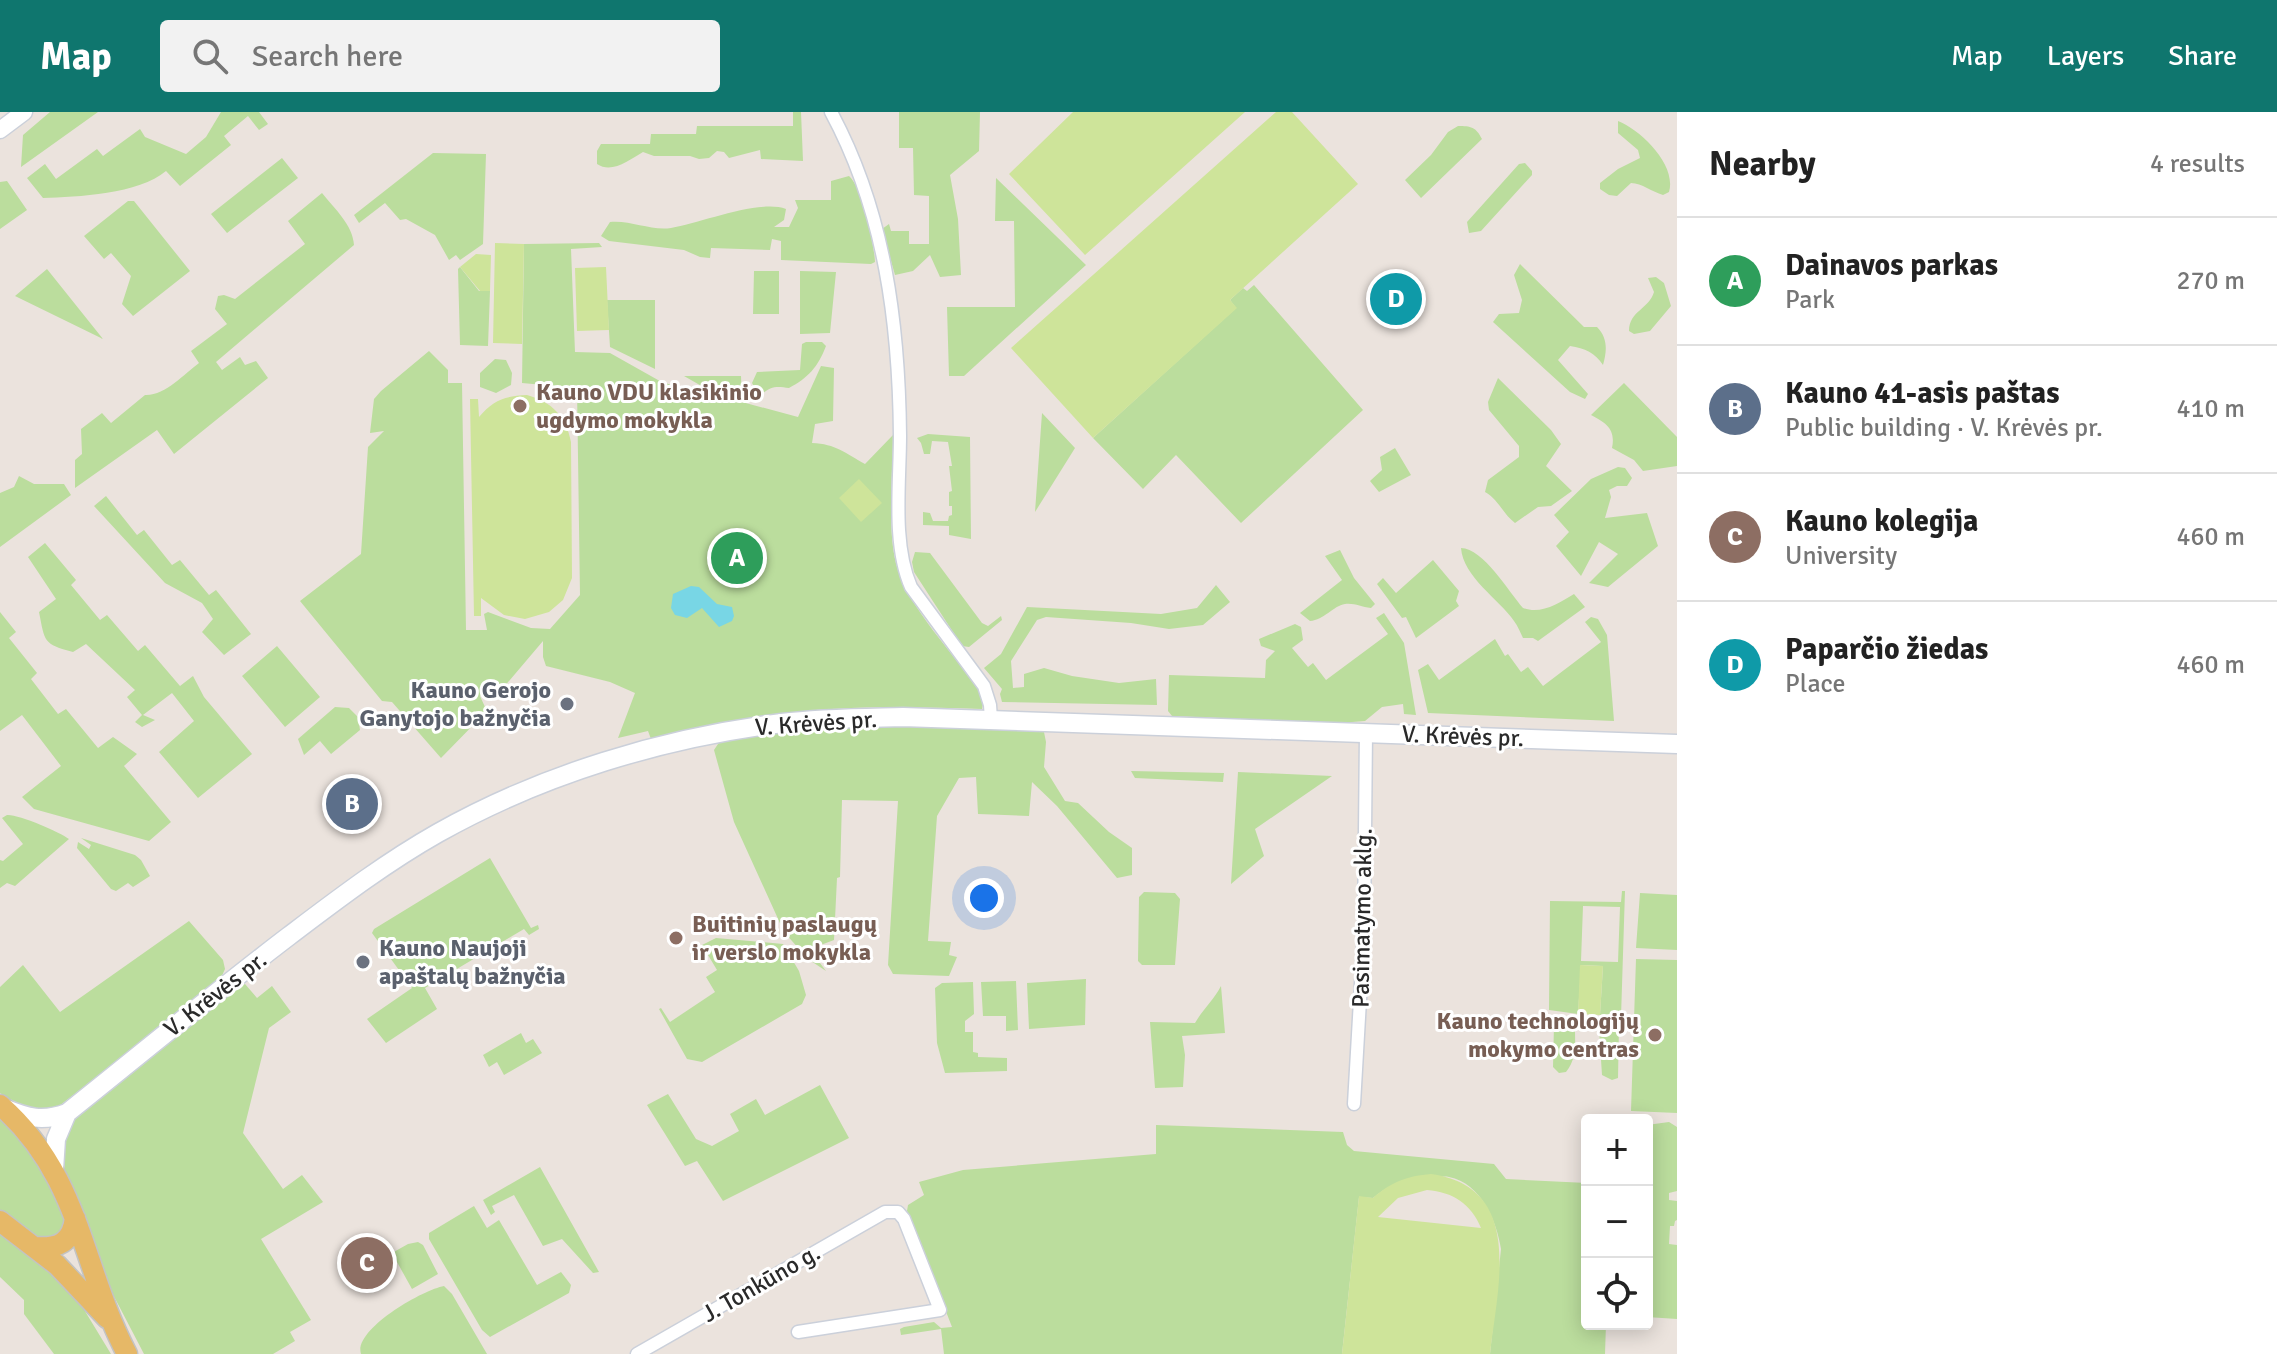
<!DOCTYPE html>
<meta charset="utf-8">
<style>
:root{--surface:#fff;--page:#f2f2f2;--text:#222;--muted:#767676;--line:#e0e0e0;--accent:#0f766e}
body{margin:0;font-family:Signika,sans-serif;background:var(--page);color:var(--text)}
.controls{position:absolute;right:24px;bottom:24px;display:grid;overflow:hidden;border-radius:8px;box-shadow:0 4px 20px #0003}
.controls button{width:72px;height:72px;display:grid;place-items:center;padding:0;border:0;border-bottom:2px solid var(--line);background:var(--surface);color:var(--text);font:40px sans-serif}
.you{position:absolute;left:984px;top:786px;width:28px;height:28px;margin:-20px;border:6px solid #fff;border-radius:50%;background:#1a73e8;box-shadow:0 0 0 12px #1a73e833}
.badge{display:grid;place-items:center;width:52px;height:52px;border-radius:50%;background:var(--accent);color:#fff;font-size:26px;font-weight:700}
.pin{position:absolute;translate:-50% -50%;border:4px solid #fff;box-shadow:0 2px 8px #0006}
.list{margin:0;padding:0;list-style:none}
h2{display:flex;justify-content:space-between;align-items:center;height:104px;margin:0;padding:0 32px;font-size:34px}
h2 small{font-size:26px;font-weight:400;color:var(--muted)}
.list li{display:grid;grid-template-columns:52px 1fr auto;gap:24px;align-items:center;box-sizing:border-box;height:128px;padding:0 32px;border-top:2px solid var(--line)}
.list b{display:block;font-size:30px;white-space:nowrap}
.list p{margin:0;font-size:26px;white-space:nowrap;color:var(--muted)}
.list em{font-size:26px;font-style:normal;color:var(--muted)}
.icon{flex:none;width:44px;height:44px;fill:none;stroke:currentColor;stroke-width:2;stroke-linecap:round;stroke-linejoin:round}
.map{position:relative;flex:none;width:1677px;height:1242px;overflow:hidden}
header{display:flex;align-items:center;gap:48px;box-sizing:border-box;height:112px;padding:0 40px;background:var(--accent);color:#fff}
header strong{font-size:38px}
nav{display:flex;gap:44px;margin-inline-start:auto;font-size:28px}
.search{width:560px;height:72px;background:var(--page);display:flex;align-items:center;gap:20px;box-sizing:border-box;padding:0 28px;border-radius:8px;color:var(--muted);font-size:30px}
main{display:flex}
aside{flex:1;background:var(--surface)}
.map>svg:first-child{display:block}
.green{fill:#bbdd9d;fill-rule:evenodd}
.pitch{fill:#cee49a;fill-rule:evenodd}
.water{fill:#78d6e5}
.lines{fill:none;stroke-linecap:round;stroke-linejoin:round}
.minor-casing{stroke:#cbd0da;stroke-width:15}
.tertiary-casing{stroke:#cbd0da;stroke-width:19}
.secondary-casing{stroke:#cbd0da;stroke-width:21}
.primary-casing{stroke:#c3c3c3;stroke-width:23}
.minor{stroke:#fff;stroke-width:12}
.tertiary{stroke:#fff;stroke-width:16}
.secondary{stroke:#fff;stroke-width:18}
.primary{stroke:#e6b867;stroke-width:20}
.education-dot{fill:#8d6e63;stroke:#fff;stroke-width:3}
.worship-dot{fill:#6b7280;stroke:#fff;stroke-width:3}
.labels{text-anchor:middle;dominant-baseline:central;stroke-width:6;stroke-linejoin:round;paint-order:stroke}
.education-label{font-size:24px;font-weight:bold;fill:#785e54;stroke:#fff;text-anchor:start}
.worship-label{font-size:24px;font-weight:bold;fill:#5b616d;stroke:#fff;text-anchor:end}
.street-label{font-size:24px;fill:#2a2a2a;stroke:#fff}
</style>
<header>
<strong>Map</strong>
<div class="search"><svg class="icon" aria-label="search" viewBox="0 0 24 24"><circle cx="10" cy="10" r="6"/><path d="M15 15l6 6"/></svg>Search here</div>
<nav><a>Map</a><a>Layers</a><a>Share</a></nav>
</header>
<main>
<div class="map">
<svg width="1677" height="1242" viewBox="0 0 1677 1242">
<rect width="100%" height="100%" fill="#ebe3dd"/>
<!-- green -->
<path class="green" d="M50,0h48l-77,55 2,-32z
M221,0h38l9,12 -9,6 -11,-14 -24,20 7,9 -51,41 -14,-15c-27,23 -89,26 -123,27l-16,-20 18,-14 11,15 41,-30 6,7 37,-27 5,8 41,17 20,-17z
M793,0h8l2,49 -42,-2 -1,-9 -31,8 -5,-6 -7,-1 -8,7 -10,1 -9,-3h-36l-11,-4c-14,8 -31,22 -46,12v-13l4,-7h49l1,-10h45l1,-8h96z
M899,0h81l-1,39 -29,24 8,44 3,56 -21,2 -10,-22 -17,16 -18,4 -13,-46 7,-5 2,7h18v13h20v-48l-15,-1 -1,-47h-14z
M1618,9c23,9 59,44 51,71l-6,3c-11,-3 -21,-12 -32,-12l-14,13 -8,-1 -9,-6v-6l18,-14 22,-11 -2,-8 -20,-17z
M1458,14c13,0 18,1 24,13l-61,59 -16,-18 26,-25 17,-23z
M433,41l53,1 -3,90 -23,16 -4,-5 -7,5 -14,-25 -29,-16 -6,1 -15,-17 -26,20 -5,-8z
M282,46l16,20 -71,55 -16,-19z
M1525,51l7,8v4l-51,56 -12,2 -2,-11 52,-58z
M849,64c14,12 25,67 26,86l-4,2 -90,-4v-19l-9,-2 -2,11 -59,-2 -1,10 -10,-1 -16,-7 -75,-9 -8,-5 9,-14c21,-2 41,9 61,6 30,-5 88,-29 115,-19l-2,11 -10,7h15l9,-19 -3,-8h36v-19z
M996,66l90,87 -122,111h-15l-2,-69h68l-1,-86h-19z
M7,69l20,29 -27,19v-47z
M322,81c12,15 31,32 32,52l-138,117 6,8 18,-13 5,8 11,-4 12,17 -94,76 -17,-24 -82,58v-28l7,-6 -1,-25 21,-16 9,10 34,-28c20,1 39,-21 54,-32l-8,-12 36,-27 -12,-15 3,-13 6,-1 11,4 70,-55 -17,-23z
M128,89h6l56,70 -57,45 -11,-12 9,-28 -20,-23 -7,6 -20,-23z
M599,131l3,4 -31,2 4,103 35,1 48,27 54,21 7,-5 -35,-20h57l1,26 56,15 23,-51 13,2 -1,53 -18,3 -3,19c24,1 33,10 53,21l28,-29c0,38 -7,99 5,135 12,38 55,84 80,117l6,10 -2,12c-68,-2 -136,-4 -204,5 -43,6 -85,15 -127,25l-3,-8 -30,7 17,-45 -25,-11 -64,-16 -3,-9v-16l-40,47 -15,-1 -8,9 5,11 -1,7 -43,44 -49,-56 -10,-1 -82,-100 61,-47 7,-107 16,-16 -14,2 4,-34 7,-8 48,-40 19,19v13h14l4,247h21l-3,-16 4,-2 43,16 19,1 30,-34 -3,-207 -55,-5 2,-139z
M1520,152l64,63h13c11,11 10,24 6,38 -8,-12 -18,-17 -33,-19l-12,14 30,34 -3,5 -15,-7 -77,-70 6,-8 20,-1 3,-13 -8,-25z
M460,155l19,24h11l-2,55 -28,-1 -2,-76z
M47,157l56,70 -88,-43z
M754,159h25v43h-26z
M800,159l36,1 -6,61 -30,1z
M1656,165l8,6 7,23 -21,25 -16,3 -5,-3c0,-20 20,-22 25,-39l-6,-14z
M1254,173l109,125 -122,113 -65,-68 -33,34 -50,-51 143,-130 -6,-8 13,-12 4,3z
M607,188h48v69l-45,-22z
M806,230h16l4,4c-8,21 -18,32 -37,42 -12,-2 -18,-2 -27,6l-5,-2 -5,-9 5,-11 43,-2 2,-26z
M495,247l11,1 6,13 -1,12 -15,8 -16,-6v-14z
M1498,266l53,52 10,14 -15,22 26,25 -21,15 -13,1 -23,16c-12,-9 -16,-23 -30,-31l3,-12 31,-23v-11l-30,-36 -1,-8z
M1624,271l53,54v29l-34,5 -9,-11 -22,-12c4,-19 -6,-25 -21,-33z
M1042,301l33,35 -40,64z
M928,322l42,3 1,102 -22,-4v-9l-26,-1v-13l7,1 3,8h15l1,-5 3,-1v-9h-3v-14l3,-1 -3,-25h3l-4,-24 -16,-1 -2,13h-6l-3,-11 -4,-5z
M1395,336l16,27 -32,17 -9,-11 12,-11 -2,-13z
M1618,355l7,1 7,10 -5,8h-10l-8,4 2,7 -6,21 42,-5 11,33 -50,41 -19,-4 29,-29 -19,-12 -18,34 -25,-30 13,-14 -15,-17 37,-36z
M19,364l15,8h30l7,11 -71,52v-54l14,-6z
M106,384l31,39 7,-5 28,35 8,-5 29,35 7,-5 35,44 -27,21 -22,-23 11,-13 -11,-16 -37,-20 -71,-77z
M45,431l31,37 -5,5 29,35 7,-5 31,36 7,-6 35,41 13,-10 11,21 48,57 -54,44 -39,-46 35,-31 -22,-28 -29,22 12,5 -13,7 -7,-5 7,-7 -15,-18 8,-7 -49,-46 -13,8c-30,-8 -28,-10 -34,-40l17,-13 -28,-42z
M1461,436c22,0 48,44 62,60 18,7 36,-5 51,-14l11,13 -47,34 -5,-3h-10c-3,-6 -5,-12 -9,-17 -15,-22 -51,-44 -53,-73z
M1340,438l14,28 21,26 -4,4c-10,-1 -16,-5 -26,-4 -12,2 -21,16 -35,17l-10,-8 42,-33 -17,-24z
M915,440l15,1 52,70 6,3 13,-10 1,4 -33,27 -7,-1 -48,-74 -2,-10z
M1433,448l26,31 -3,10 3,5 -43,32 -10,-21 -4,1 -25,-34 6,-6 13,15z
M1216,473l14,17 -27,23 -34,4 -38,-6 -85,-6 -9,3 -26,41 2,27 11,-1v-13l20,-6 28,8 47,7 37,-4 1,26 -155,-3 -2,-8 2,-5 -18,-21 17,-14 26,-47 134,7 36,-6z
M0,500l16,20 -7,6 28,35 -6,6 27,35 8,-5 32,39 15,-11 24,17 -13,12 47,56 -22,19 -115,-32 -12,-12 39,-31 -39,-51 -22,16z
M1384,501l20,30 12,72 -12,-1 -1,-10 -21,3 -17,14 -26,2 -167,-7 -4,-5 1,-36 96,3 1,-18 9,-9 -14,-5 -2,-7 36,-15 6,3 2,13 -11,8 16,19 5,-4 13,17 62,-46 -12,-16z
M1591,505l7,2 9,16 7,86 -186,-8 -10,-43 10,-6 11,16 56,-41 10,17 3,-2 13,18 7,-5 15,19 58,-44 -16,-20z
M277,534l43,51 -35,30 -43,-51z
M335,595l14,1 9,9 2,13 -29,24 -11,-13 -16,14 -6,-16z
M896,612l142,5 6,3 2,10 -2,25 21,34 13,2 31,29 23,16v27l-15,3 -60,-72 -25,-24 -3,34 -51,-2 -2,-37 -17,1 -22,38 -9,125 23,1 -2,13 8,2 -8,19 -56,-2 -5,-9 10,-164 -56,-1 -2,77 -3,1 -3,62 -16,6 -1,13 9,12 -18,-12 -24,-27 -50,-110 -20,-72 6,-9 86,-12z
M1131,659l93,2 -1,9 -88,-4z
M1238,660l94,4 -77,53 9,27 -33,28z
M7,703c11,-1 53,17 62,24l-54,47 -8,-3 -7,5v-28l3,1 20,-17 -21,-26z
M81,726l54,17 6,5 9,16 -17,11 -5,-4 -12,8 -5,-2 -34,-41 1,-6 11,7 2,-4z
M490,746l41,70 7,-3 1,4 -10,6 -5,-6 -99,59 12,21 -51,34 -19,-24 45,-31 -40,-55 2,-4z
M1622,779h3l-4,126 -21,-2 3,-49 -22,-1 -3,49 -29,-4 1,-109 71,1zM1583,794l37,1 -2,55 -37,-1z
M1144,780l31,1 5,6 -5,66h-33l-4,-4 1,-64z
M1640,781l37,2v55l-41,-2z
M189,809l34,39 2,9 -5,11 -167,131 -31,-3 -22,-15v-106l23,-22 37,47z
M716,826l67,6 16,27 7,24 -4,9 -100,58 -15,-3 -28,-50 2,-1 9,14 45,-30 -9,-15 11,-7 -15,-25z
M1636,847l41,1v153l-46,-2z
M1086,867l-1,46 -56,4 -2,-46z
M1016,869l2,49 -12,1v-15h-23l-2,-34z
M973,870l1,32 -9,7v11h8v20l5,1v4l29,1v13l-62,2 -8,-30 -2,-55 7,-5z
M245,872l12,14 15,-12 19,26 -22,16 -26,105 40,56 19,-14 21,27 -62,37 50,81 -21,12 5,9 -22,13h-129l-37,-71 -46,-120v-28l14,-18 153,-123z
M1221,874l4,47 -43,3 3,19 -2,32 -28,1 -5,-66 45,1c8,-14 18,-22 26,-37z
M1575,911l44,3 -1,52 -6,2 -10,-5 -3,-46h-24c0,16 2,29 -9,43l-7,1 -6,-6 1,-43z
M521,921l5,10 7,-4 9,14 -38,22 -7,-13 -8,5 -6,-12z
M820,973l29,53 -126,63 -26,-40 -12,5 -38,-61 21,-11 28,45 16,7 27,-15 -9,-17 26,-15 9,16z
M0,1004l36,41 29,59v13l-5,7 -24,2 -36,-26z
M1669,1010l8,5v64l-8,2v7l8,1v19l-2,1 -1,5h-4l-1,18 8,1v74l-30,-2v-192z
M1156,1013l187,7 4,13 7,6 140,13 12,15 81,4v141h19l-1,30h-115l11,-105c-4,-27 -20,-66 -52,-72 -8,-2 -22,3 -31,4 -22,4 -27,2 -45,17l-14,-1 -17,157h-398l-3,-25 -40,6 -1,-6 4,-2 30,-5 7,6 11,-1 -45,-116 1,-6 16,-10 -5,-13 44,-12 193,-16z
M540,1055l59,105 -6,1 -31,-34 -19,7 -29,-51 -22,11 3,6 -4,3 -8,-15z
M474,1094l13,22 12,-8 38,65 24,-13 10,13 -2,8 -79,44 -8,-7 -53,-91v-6z
M0,1120l43,30 34,36 34,56h-57l-30,-40v-14l-24,-23z
M418,1130l5,3 15,29 -26,15 -20,-36 16,-9z
M444,1174l8,8 35,60h-126c-8,-24 61,-64 83,-68z"/>
<!-- pitch -->
<path class="pitch" d="M1073,0h172l-160,143 -76,-81z
M1276,0h16l66,72 -128,116 7,8 -144,130 -82,-90z
M495,131l29,1 -2,100 -29,-1z
M476,142l15,1 -1,36h-10l-20,-24z
M606,155l3,63 -32,1 -2,-63z
M527,283c25,7 39,21 44,47l1,136 -9,22 -14,12 -24,7 -21,-4 -23,-17v18h-7l-4,-217h8l1,18c14,-17 26,-21 48,-22z
M859,367l23,24 -21,19 -22,-24z
M1580,853l23,1 -3,49 -22,-1z
M1431,1062c95,13 66,114 59,180h-148l17,-158 14,2c18,-16 34,-22 58,-24zM1427,1078c26,2 44,14 54,38l-103,-11 20,-19z"/>
<!-- water -->
<path class="water" d="M691,474l8,1 18,17 15,3 2,9 -2,5 -13,6 -17,-19 -15,10 -12,-3 -4,-7 2,-14z"/>
<g class="lines">
<defs>
<path id="minor" d="M831,0c54,100 68,212 69,324 0,47 -8,108 11,151l73,99 6,19 1,14
M1354,992l10,-173 2,-199
M637,1242l248,-142h13l6,7 36,91 -142,22"/>
<path id="tertiary" d="M0,18l24,-18"/>
<path id="secondary" d="M4,996c23,10 39,14 63,5 74,-59 147,-120 222,-177 49,-37 96,-73 149,-103 105,-59 225,-95 344,-110 40,-5 80,-5 121,-6l774,27
M54,1058l2,-31 11,-26"/>
<path id="primary" d="M0,993c81,71 81,161 127,249
M0,1109l57,44 50,53
M34,1135c24,2 38,-4 41,-29"/>
</defs>
<!-- minor casing -->
<use href="#minor" class="minor-casing"/>
<!-- tertiary casing -->
<use href="#tertiary" class="tertiary-casing"/>
<!-- secondary casing -->
<use href="#secondary" class="secondary-casing"/>
<!-- primary casing -->
<use href="#primary" class="primary-casing"/>
<!-- minor -->
<use href="#minor" class="minor"/>
<!-- tertiary -->
<use href="#tertiary" class="tertiary"/>
<!-- secondary -->
<use href="#secondary" class="secondary"/>
<!-- primary -->
<use href="#primary" class="primary"/>
</g>
<!-- markers -->
<g class="education-dot">
<circle cx="520" cy="294" r="8"/>
<circle cx="676" cy="826" r="8"/>
<circle cx="1655" cy="923" r="8"/>
</g>
<g class="worship-dot">
<circle cx="567" cy="592" r="8"/>
<circle cx="363" cy="850" r="8"/>
</g>
<g class="labels">
<!-- education labels -->
<g class="education-label">
<text x="536" y="280">Kauno VDU klasikinio<tspan x="536" dy="28">ugdymo mokykla</tspan></text>
<text x="692" y="812">Buitinių paslaugų<tspan x="692" dy="28">ir verslo mokykla</tspan></text>
<text x="1639" y="909" text-anchor="end">Kauno technologijų<tspan x="1639" dy="28">mokymo centras</tspan></text>
</g>
<!-- worship labels -->
<g class="worship-label">
<text x="551" y="578">Kauno Gerojo<tspan x="551" dy="28">Ganytojo bažnyčia</tspan></text>
<text x="379" y="836" text-anchor="start">Kauno Naujoji<tspan x="379" dy="28">apaštalų bažnyčia</tspan></text>
</g>
<!-- street labels -->
<g class="street-label">
<text transform="translate(816 611) rotate(-4)">V. Krėvės pr.</text>
<text transform="translate(1463 624) rotate(2)">V. Krėvės pr.</text>
<text transform="translate(1362 806) rotate(-89)">Pasimatymo aklg.</text>
<text transform="translate(215 882) rotate(-38)">V. Krėvės pr.</text>
<text transform="translate(761 1171) rotate(-30)">J. Tonkūno g.</text>
</g>
</g>
</svg>
<div class="controls">
<button>+</button>
<button>−</button>
<button><svg class="icon" aria-label="locate" viewBox="0 0 24 24"><circle cx="12" cy="12" r="6"/><path d="M12 2v4M12 18v4M2 12h4M18 12h4"/></svg></button>
</div>
<div class="you"></div>
<div class="pin badge" style="left:737px;top:446px;background:#2e9e5b">A</div>
<div class="pin badge" style="left:352px;top:692px;background:#5c6f8a">B</div>
<div class="pin badge" style="left:367px;top:1151px;background:#8d6e63">C</div>
<div class="pin badge" style="left:1396px;top:187px;background:#0f9aa8">D</div>
</div>
<aside>
<h2>Nearby<small>4 results</small></h2>
<ul class="list">
<li><span class="badge" style="background:#2e9e5b">A</span><div><b>Dainavos parkas</b><p>Park</p></div><em>270 m</em></li>
<li><span class="badge" style="background:#5c6f8a">B</span><div><b>Kauno 41-asis paštas</b><p>Public building · V. Krėvės pr.</p></div><em>410 m</em></li>
<li><span class="badge" style="background:#8d6e63">C</span><div><b>Kauno kolegija</b><p>University</p></div><em>460 m</em></li>
<li><span class="badge" style="background:#0f9aa8">D</span><div><b>Paparčio žiedas</b><p>Place</p></div><em>460 m</em></li>
</ul>
</aside>
</main>
